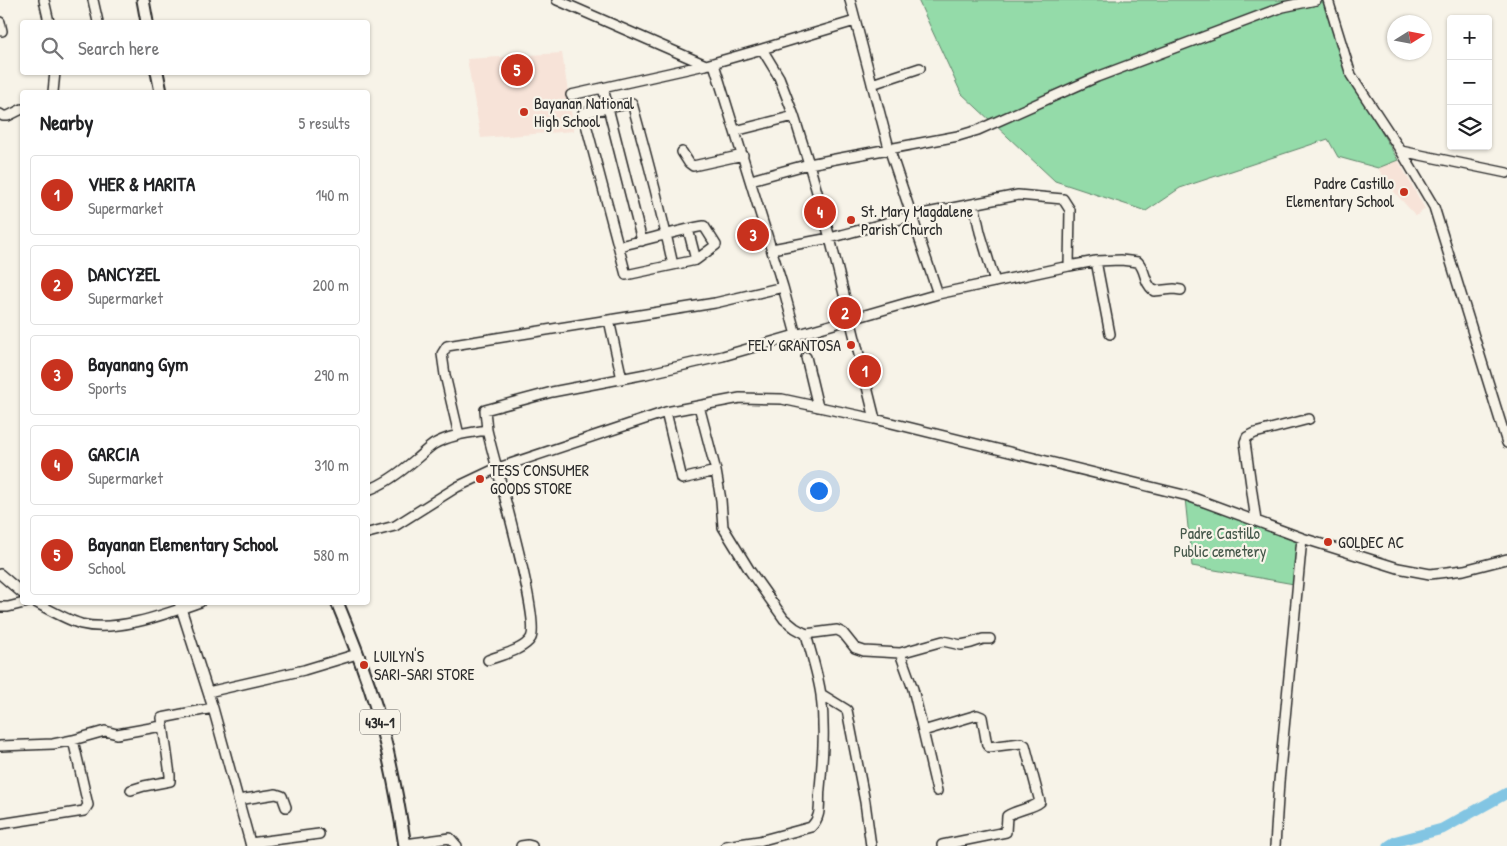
<!DOCTYPE html>
<meta charset="utf-8">
<style>
:root{--surface:#fff;--page:#f2f2f2;--text:#202124;--muted:#757577;--line:#e0e0e0;--accent:#c8321e}
body{margin:0;font-family:"Patrick Hand",sans-serif;background:var(--page);color:var(--text)}
.controls{position:absolute;right:15px;top:15px;display:grid;overflow:hidden;border-radius:5px;box-shadow:0 1px 4px #0004}
.controls button{width:45px;height:45px;display:grid;place-items:center;padding:0;border:0;border-bottom:1px solid var(--line);background:var(--surface);color:var(--text);font:25px sans-serif}
.compass{position:absolute;left:1387px;top:15px;width:45px;height:45px;border-radius:50%;background:var(--surface);box-shadow:0 1px 4px #0004;rotate:79deg}
.you{position:absolute;left:818px;top:490px;width:18px;height:18px;margin:-12px;border:4px solid #fff;border-radius:50%;background:#1a73e8;box-shadow:0 0 0 8px #1a73e833}
.badge{display:grid;place-items:center;width:32px;height:32px;border-radius:50%;background:var(--accent);color:#fff;font-size:16px;font-weight:700}
.pin{position:absolute;translate:-50% -50%;border:2px solid #fff;box-shadow:0 1px 5px #0006}
.list{margin:0;padding:0;list-style:none}
h2{display:flex;justify-content:space-between;align-items:center;height:65px;margin:0;padding:0 20px;font-size:21px}
h2 small{font-size:16px;font-weight:400;color:var(--muted)}
.list li{display:grid;grid-template-columns:32px 1fr auto;gap:15px;align-items:center;box-sizing:border-box;height:80px;margin:0 10px 10px;padding:0 10px;border:1px solid var(--line);border-radius:5px}
.list b{display:block;font-size:19px;white-space:nowrap}
.list p{margin:0;font-size:16px;white-space:nowrap;color:var(--muted)}
.list em{font-size:16px;font-style:normal;color:var(--muted)}
.icon{flex:none;width:28px;height:28px;fill:none;stroke:currentColor;stroke-width:2;stroke-linecap:round;stroke-linejoin:round}
.map{position:relative;flex:none;width:1507px;height:846px;overflow:hidden}
.search{position:absolute;background:var(--surface);box-shadow:0 1px 4px #0004;left:20px;top:20px;width:350px;height:55px;display:flex;align-items:center;gap:12px;box-sizing:border-box;padding:0 18px;border-radius:5px;color:var(--muted);font-size:19px}
.panel{position:absolute;background:var(--surface);box-shadow:0 1px 4px #0004;left:20px;top:90px;width:350px;height:515px;border-radius:5px}
.map>svg:first-child{display:block}
.built{fill:#f7e3d8}
.green{fill:#94dba9;stroke:#60836a}
.lines{fill:none;stroke-linecap:round;stroke-linejoin:round}
.river{stroke:#82c5e3;stroke-width:11}
.minor-casing{stroke:#2b2b2b;stroke-width:12}
.major-casing{stroke:#2b2b2b;stroke-width:15}
.minor{stroke:#f7f3e8;stroke-width:9}
.major{stroke:#f7f3e8;stroke-width:11}
.poi-dot{fill:#c8321e;stroke:#f7f3e8;stroke-width:2}
.labels{text-anchor:middle;dominant-baseline:central;stroke-width:4.5;stroke-linejoin:round;paint-order:stroke}
.shield{fill:#f7f3e8;stroke:#686764;stroke-width:1}
.shield-label{font-size:15px;font-weight:bold;fill:#2b2b2b}
.poi-label{font-size:16px;fill:#2b2b2b;stroke:#f7f3e8;text-anchor:start}
.park-label{font-size:16px;fill:#45574a;stroke:#f7f3e8}
</style>
<div class="map">
<svg width="1507" height="846" viewBox="0 0 1507 846">
<rect width="100%" height="100%" fill="#f7f3e8"/>
<filter id="ink" filterUnits="userSpaceOnUse"><feTurbulence type="fractalNoise" baseFrequency=".02" numOctaves="2"/><feDisplacementMap in="SourceGraphic" scale="10" xChannelSelector="R" yChannelSelector="G"/><feConvolveMatrix kernelMatrix="1 2 1 2 8 2 1 2 1" color-interpolation-filters="sRGB"/></filter>
<g filter="url(#ink)">
<!-- built -->
<path class="built" d="M562,53l12,78 -93,7 -14,-79z
M1398,160l27,49 -9,7 -29,-32 -9,-16z"/>
<!-- green -->
<path class="green" d="M918,0h406l23,74 51,86 -20,8 -40,-11 -10,-18 -148,49 -34,23 -91,-30 -94,-88z
M757,223l6,21 -13,4 -6,-21z
M1185,498l113,44 -4,42 -102,-18z"/>
<g class="lines">
<!-- river -->
<path class="river" d="M1389,846l8,-5 45,-12 65,-36"/>
<defs>
<path id="minor" d="M44,0l5,22
M93,0l5,22
M557,0l149,65 56,-16 17,28 15,39 15,48 21,74 45,181
M850,0l39,148 49,146
M1328,0l23,75 50,76 33,56 73,236
M0,22l2,9
M762,49l93,-28
M714,64l69,223 13,48
M872,84l48,-16
M603,88l39,153
M53,92l2,-20
M571,95l134,-30
M0,114l3,2h5l14,-7
M735,131l59,-15
M1401,151l106,22
M682,152l7,11 4,3 50,-11
M751,180l58,-16 149,-28 20,-6 119,-53 186,-70 33,-7
M974,204l6,28 15,50
M688,229l8,31
M619,246c28,-6 56,-15 85,-20l12,19 -20,15 -70,15 -43,-162 49,-10c15,54 29,107 41,162
M772,249l58,-11 82,-22 106,-21 45,4 7,11 -1,56
M1096,261l14,73
M609,320l13,59
M806,357l12,50
M699,406l17,65 5,29 2,27 27,44 34,48 11,9 11,6 31,-4 6,3 12,15 9,3 36,2 13,36 10,42 54,-16 5,2 5,28 2,2 32,-4 4,2 15,57c-7,6 -24,8 -33,14l-1,16 -64,13
M666,412l16,67 34,-8
M487,430c7,31 54,189 44,208 -7,12 -30,17 -43,22
M459,435l-14,-60 -3,-21 5,-8 268,-43 68,-16
M368,490c17,-6 34,-19 48,-31 6,-5 12,-11 18,-15 16,-9 35,-11 53,-14l-2,-20 67,-18 94,-18 77,-18 215,-62 131,-28 27,-5 25,-1 17,2c9,10 5,20 16,29l20,-2 7,1
M1256,521l-11,-79 2,-5 8,-4 54,-14
M368,533l27,-7 62,-39 38,-18 171,-57 74,-14 42,1 93,20 313,77 114,42 96,30 32,6 34,-4 43,-11
M0,574l22,19
M35,602c15,8 30,17 46,22 35,9 85,-10 119,-22
M179,602l34,106 38,138
M0,607h8l20,-5
M900,653l43,-12 18,4 10,-2 12,-4h7
M208,692l96,-22 53,-16
M821,694l26,16 18,92 6,44
M923,731l14,60
M0,746l53,-2 20,-4 32,-9 12,3 45,-8
M131,790l13,-4 26,-5v-6l-8,-57 51,-10
M238,800l38,-6 6,2 4,11
M0,824l84,-13 4,-6 -15,-65
M250,843l69,-9
M405,844l45,-6 7,8
M521,846l7,-1 4,1
M726,846l33,-5 52,-14c12,-12 7,-24 9,-39 3,-32 5,-62 1,-93 -3,-21 -10,-41 -15,-61
M1275,846l4,-64 23,-244"/>
<path id="major" d="M143,0l4,22
M157,72l4,20
M337,602c12,29 23,57 33,86 17,51 27,105 35,158"/>
</defs>
<!-- minor casing -->
<use href="#minor" class="minor-casing"/>
<!-- major casing -->
<use href="#major" class="major-casing"/>
<!-- minor -->
<use href="#minor" class="minor"/>
<!-- major -->
<use href="#major" class="major"/>
</g>
</g>
<!-- markers -->
<g class="poi-dot">
<circle cx="524" cy="112" r="5"/>
<circle cx="1404" cy="192" r="5"/>
<circle cx="851" cy="220" r="5"/>
<circle cx="851" cy="345" r="5"/>
<circle cx="480" cy="479" r="5"/>
<circle cx="1328" cy="542" r="5"/>
<circle cx="364" cy="665" r="5"/>
</g>
<g class="labels">
<!-- shield labels -->
<rect class="shield" x="360" y="709.5" width="40" height="25" rx="4"/>
<g class="shield-label">
<text x="380" y="722">434-1</text>
</g>
<!-- poi labels -->
<g class="poi-label">
<text x="534" y="103">Bayanan National<tspan x="534" dy="18">High School</tspan></text>
<text x="1394" y="183" text-anchor="end">Padre Castillo<tspan x="1394" dy="18">Elementary School</tspan></text>
<text x="861" y="211">St. Mary Magdalene<tspan x="861" dy="18">Parish Church</tspan></text>
<text x="841" y="345" text-anchor="end">FELY GRANTOSA</text>
<text x="490" y="470">TESS CONSUMER<tspan x="490" dy="18">GOODS STORE</tspan></text>
<text x="1338" y="542">GOLDEC AC</text>
<text x="374" y="656">LUILYN'S<tspan x="374" dy="18">SARI-SARI STORE</tspan></text>
</g>
<!-- park labels -->
<g class="park-label">
<text x="1220" y="533">Padre Castillo<tspan x="1220" dy="18">Public cemetery</tspan></text>
</g>
</g>
</svg>
<div class="controls">
<button>+</button>
<button>−</button>
<button><svg class="icon" aria-label="layers" viewBox="0 0 24 24"><path d="M12 4l9 5-9 5-9-5zM3 14l9 5 9-5"/></svg></button>
</div>
<svg class="compass" viewBox="-18 -18 36 36"><path d="M0-13l5 13h-10z" fill="#e53935"/><path d="M0 13l5-13h-10z" fill="#757577"/></svg>
<div class="you"></div>
<div class="pin badge" style="left:865px;top:371px">1</div>
<div class="pin badge" style="left:845px;top:313px">2</div>
<div class="pin badge" style="left:753px;top:235px">3</div>
<div class="pin badge" style="left:820px;top:212px">4</div>
<div class="pin badge" style="left:517px;top:70px">5</div>
<div class="search"><svg class="icon" aria-label="search" viewBox="0 0 24 24"><circle cx="10" cy="10" r="6"/><path d="M15 15l6 6"/></svg>Search here</div>
<section class="panel">
<h2>Nearby<small>5 results</small></h2>
<ul class="list">
<li><span class="badge">1</span><div><b>VHER &amp; MARITA</b><p>Supermarket</p></div><em>140 m</em></li>
<li><span class="badge">2</span><div><b>DANCYZEL</b><p>Supermarket</p></div><em>200 m</em></li>
<li><span class="badge">3</span><div><b>Bayanang Gym</b><p>Sports</p></div><em>290 m</em></li>
<li><span class="badge">4</span><div><b>GARCIA</b><p>Supermarket</p></div><em>310 m</em></li>
<li><span class="badge">5</span><div><b>Bayanan Elementary School</b><p>School</p></div><em>580 m</em></li>
</ul>
</section>
</div>
